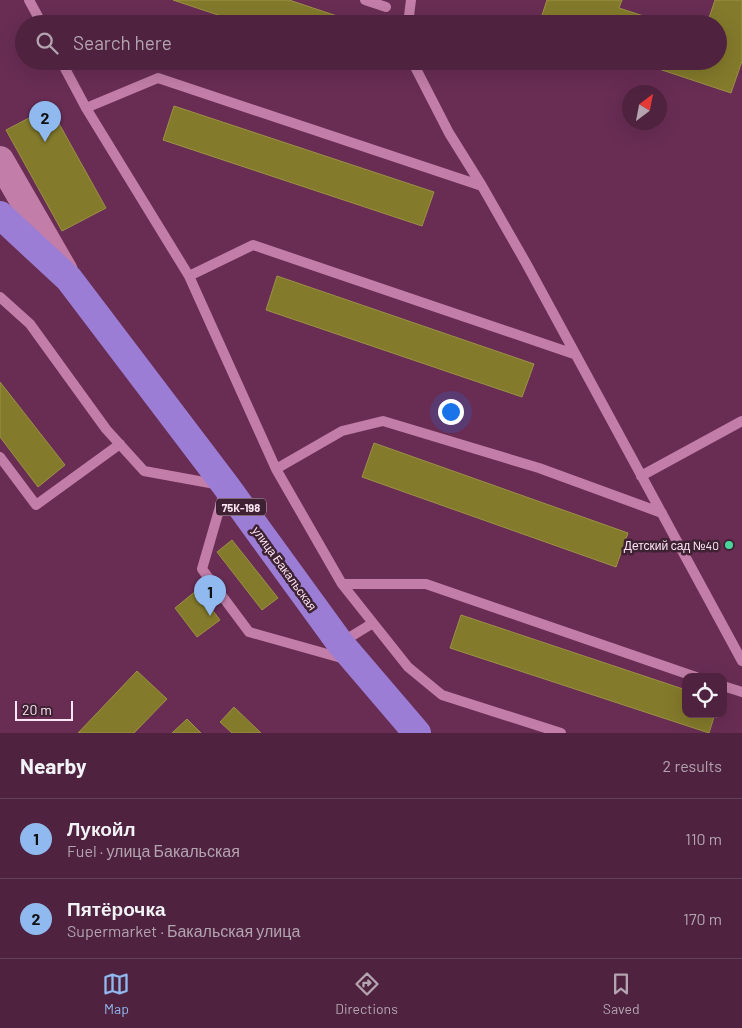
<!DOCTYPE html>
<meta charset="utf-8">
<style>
:root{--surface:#4f223f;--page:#552a46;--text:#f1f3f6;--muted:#b3a4b0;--line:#663f59;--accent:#90b9f0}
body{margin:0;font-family:Barlow,sans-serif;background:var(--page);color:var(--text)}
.controls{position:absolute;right:15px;bottom:15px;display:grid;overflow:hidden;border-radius:10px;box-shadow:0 5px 20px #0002}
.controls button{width:45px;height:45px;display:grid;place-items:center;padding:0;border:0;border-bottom:1px solid var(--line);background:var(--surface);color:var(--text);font:25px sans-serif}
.compass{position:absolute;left:622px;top:85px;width:45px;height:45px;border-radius:50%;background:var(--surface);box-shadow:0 5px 20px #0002;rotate:32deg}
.scale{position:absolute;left:15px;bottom:12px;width:58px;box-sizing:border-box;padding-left:5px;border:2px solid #fde6f3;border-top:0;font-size:14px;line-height:18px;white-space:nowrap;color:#fde6f3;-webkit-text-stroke:4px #3e2233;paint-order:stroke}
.you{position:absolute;left:450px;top:411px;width:18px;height:18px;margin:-12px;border:4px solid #fff;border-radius:50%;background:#1a73e8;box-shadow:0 0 0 8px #1a73e833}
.badge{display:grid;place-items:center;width:32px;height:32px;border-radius:50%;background:var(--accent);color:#111;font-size:16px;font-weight:700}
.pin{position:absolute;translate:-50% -41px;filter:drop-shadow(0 1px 2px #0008)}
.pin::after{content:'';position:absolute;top:26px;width:18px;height:15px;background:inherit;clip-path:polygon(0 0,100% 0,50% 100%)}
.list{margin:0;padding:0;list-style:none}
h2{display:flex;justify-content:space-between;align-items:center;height:65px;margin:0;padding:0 20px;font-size:21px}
h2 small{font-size:16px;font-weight:400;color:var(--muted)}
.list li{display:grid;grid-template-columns:32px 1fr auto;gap:15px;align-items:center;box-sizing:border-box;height:80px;padding:0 20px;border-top:1px solid var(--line)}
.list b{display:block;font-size:19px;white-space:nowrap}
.list p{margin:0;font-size:16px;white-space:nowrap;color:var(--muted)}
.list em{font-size:16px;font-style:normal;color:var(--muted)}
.icon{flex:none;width:28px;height:28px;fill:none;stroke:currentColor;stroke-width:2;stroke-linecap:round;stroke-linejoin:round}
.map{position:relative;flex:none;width:742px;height:733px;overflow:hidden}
.search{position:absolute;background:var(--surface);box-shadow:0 5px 20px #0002;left:15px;right:15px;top:15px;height:55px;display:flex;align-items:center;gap:12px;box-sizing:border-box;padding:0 18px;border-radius:28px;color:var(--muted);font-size:19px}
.sheet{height:225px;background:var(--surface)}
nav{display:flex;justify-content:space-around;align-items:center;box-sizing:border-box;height:70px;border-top:1px solid var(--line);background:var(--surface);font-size:14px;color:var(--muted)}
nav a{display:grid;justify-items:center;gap:2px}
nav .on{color:var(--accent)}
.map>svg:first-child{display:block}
.building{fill:#837a2b;stroke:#9b9244}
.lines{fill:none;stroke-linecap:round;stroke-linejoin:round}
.lane{stroke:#c27ea8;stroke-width:10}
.secondary{stroke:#c27ea8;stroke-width:28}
.primary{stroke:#9c7dd5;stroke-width:28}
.poi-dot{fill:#49d49c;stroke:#3e2233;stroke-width:2}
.labels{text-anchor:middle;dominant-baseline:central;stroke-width:5;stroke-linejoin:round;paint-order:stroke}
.shield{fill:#3e2233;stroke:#c4abb9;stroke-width:1}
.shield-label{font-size:11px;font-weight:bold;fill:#fde6f3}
.poi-label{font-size:12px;fill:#fde6f3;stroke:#3e2233;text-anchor:end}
.street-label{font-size:12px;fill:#fde6f3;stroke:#3e2233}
</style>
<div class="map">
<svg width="742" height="733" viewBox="0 0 742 733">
<rect width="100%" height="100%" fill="#692d54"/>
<!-- building -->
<path class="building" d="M173,0h116l72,24h-116z
M547,0h75l-3,8 49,16h-129z
M715,0h27v61l-11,32 -96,-32h83v-37h-11z
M174,106l260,86 -12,34 -259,-86z
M52,111l54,97 -44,23 -56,-101 23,-12 3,4z
M277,276l257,88 -12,33 -256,-87z
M0,382l65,83 -27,22 -38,-50z
M374,443l254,90 -12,34 -254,-90z
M232,540l46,58 -16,12 -45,-58z
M197,590l23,30 -23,17 -22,-29z
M461,615l225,75v24h29l-6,19 -259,-85z
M137,671l30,28 -33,34h-56z
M234,707l27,26h-29l-12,-11z
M187,719l14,14h-29z"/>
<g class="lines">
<!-- lane -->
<path class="lane" d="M29,0l13,24
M365,0l21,7
M408,24l3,-24
M61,61l25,47 103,168 87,193 66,115 66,83 34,28 119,38
M412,61l37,72 33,53
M86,108l72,-30 324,108 44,77 216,398
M189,276l64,-31 321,109
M0,297l30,27 76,105 38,42 82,15 -24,83 47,63 96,27
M0,457l36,48 84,-61
M276,469l66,-38 41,-10 156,47 123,45
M641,476l101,-55
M342,584h84l270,93
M342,642l31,-19
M723,686l19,6"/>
<!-- secondary -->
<path class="secondary" d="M0,160l64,111"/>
<!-- primary -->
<path class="primary" d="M0,215l69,64 157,207 114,157 77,90"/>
</g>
<!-- markers -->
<circle class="poi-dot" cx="729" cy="545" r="5"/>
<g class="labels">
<!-- shield labels -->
<rect class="shield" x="216" y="498.5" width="50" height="17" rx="4"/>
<g class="shield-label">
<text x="241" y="507">75К-198</text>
</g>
<!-- poi labels -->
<g class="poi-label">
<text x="719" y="545">Детский сад №40</text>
</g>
<!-- street labels -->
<g class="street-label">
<text transform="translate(285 568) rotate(54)">улица Бакальская</text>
</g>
</g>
</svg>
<div class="controls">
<button><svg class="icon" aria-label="locate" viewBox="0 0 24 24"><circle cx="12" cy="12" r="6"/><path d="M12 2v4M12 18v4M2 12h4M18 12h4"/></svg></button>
</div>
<svg class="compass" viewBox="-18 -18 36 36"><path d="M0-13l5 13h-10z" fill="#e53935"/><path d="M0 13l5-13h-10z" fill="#b3a4b0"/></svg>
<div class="scale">20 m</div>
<div class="you"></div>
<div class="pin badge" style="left:210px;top:616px">1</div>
<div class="pin badge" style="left:45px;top:142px">2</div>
<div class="search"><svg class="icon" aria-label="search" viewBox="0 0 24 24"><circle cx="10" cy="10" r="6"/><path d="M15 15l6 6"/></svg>Search here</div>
</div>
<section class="sheet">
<h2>Nearby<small>2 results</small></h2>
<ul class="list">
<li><span class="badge">1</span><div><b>Лукойл</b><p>Fuel · улица Бакальская</p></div><em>110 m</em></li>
<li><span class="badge">2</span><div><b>Пятёрочка</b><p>Supermarket · Бакальская улица</p></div><em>170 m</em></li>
</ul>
</section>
<nav>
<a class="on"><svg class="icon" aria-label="map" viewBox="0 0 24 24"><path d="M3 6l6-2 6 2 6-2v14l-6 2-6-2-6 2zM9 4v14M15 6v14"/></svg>Map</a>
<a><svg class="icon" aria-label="directions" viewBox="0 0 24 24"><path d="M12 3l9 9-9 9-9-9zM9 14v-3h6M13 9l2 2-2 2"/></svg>Directions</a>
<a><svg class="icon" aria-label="saved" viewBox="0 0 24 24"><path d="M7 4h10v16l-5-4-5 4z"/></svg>Saved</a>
</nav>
